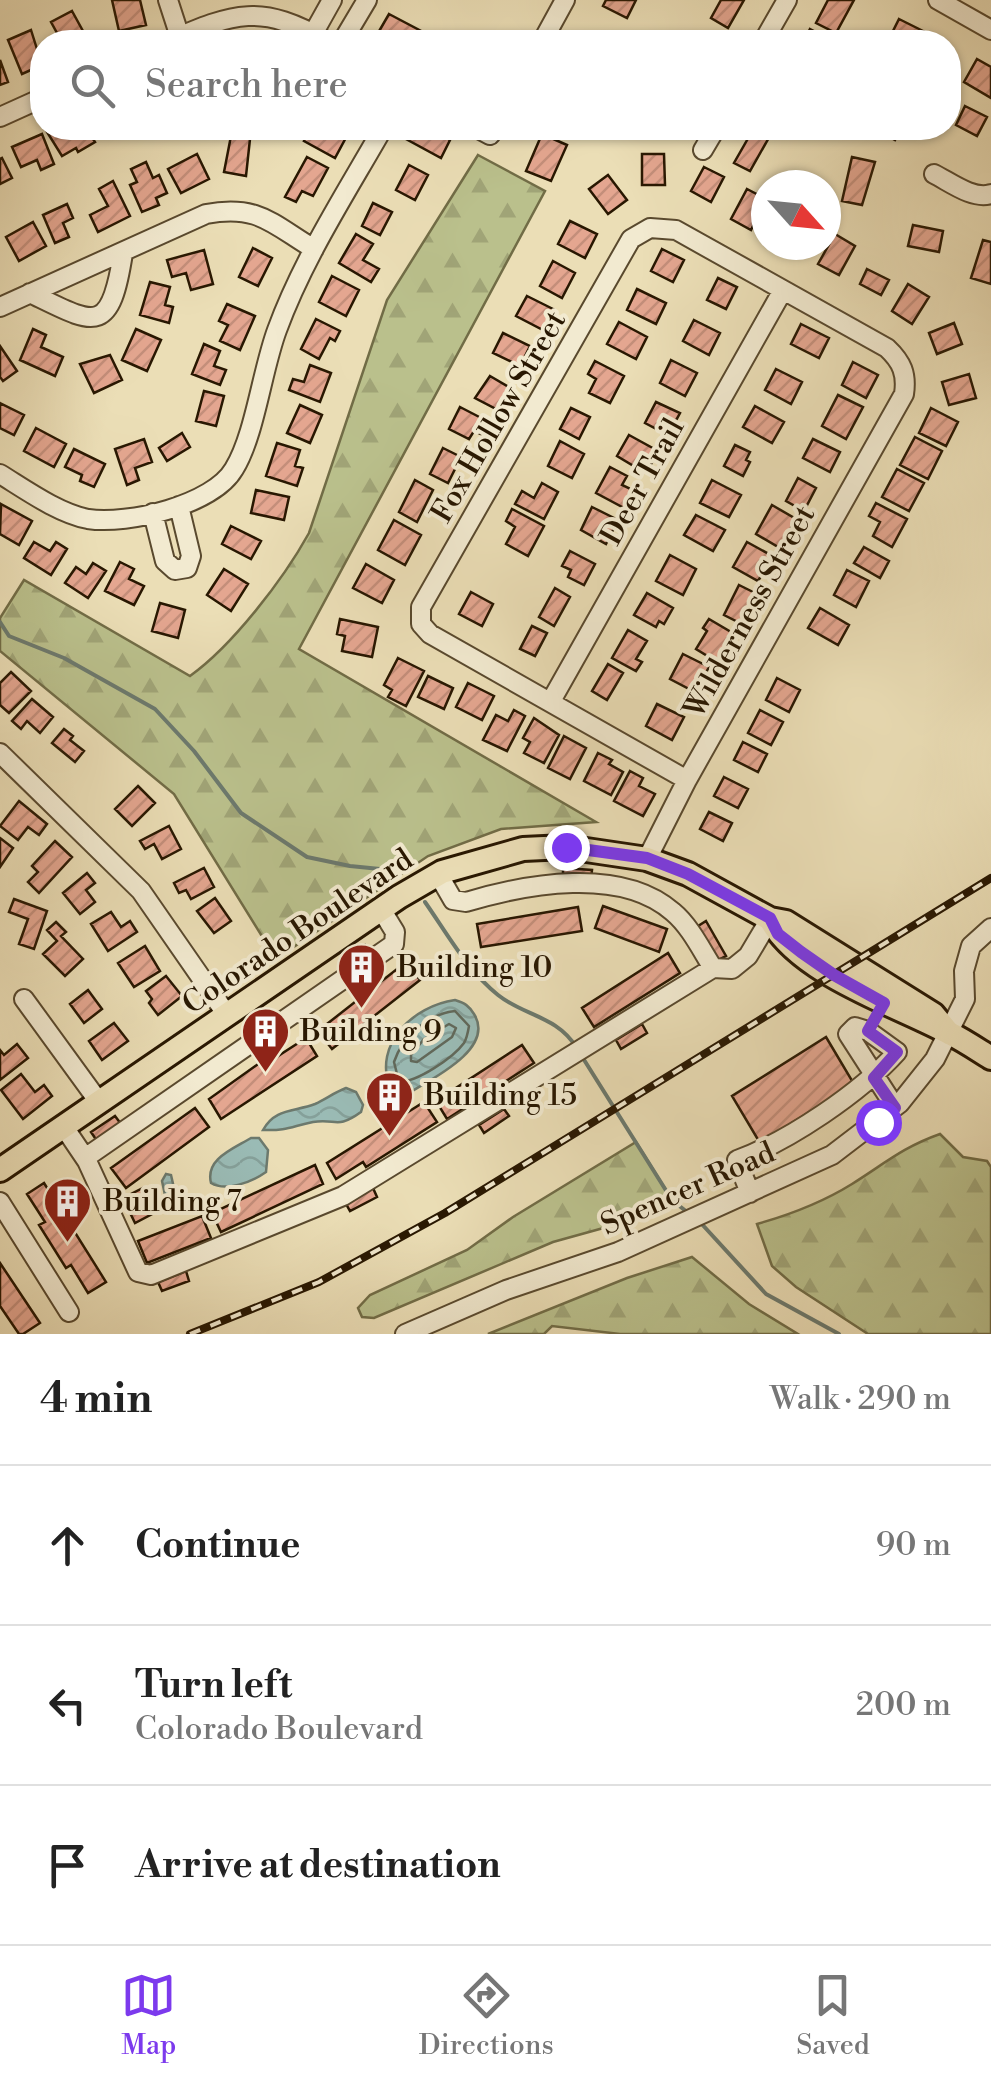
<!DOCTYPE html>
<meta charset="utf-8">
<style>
:root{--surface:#fff;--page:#f6f6f6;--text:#222;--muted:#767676;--line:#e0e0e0;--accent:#7c3aed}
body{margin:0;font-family:"Libre Bodoni",serif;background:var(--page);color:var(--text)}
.compass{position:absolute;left:751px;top:170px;width:90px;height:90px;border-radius:50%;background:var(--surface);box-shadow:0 2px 8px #0004;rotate:117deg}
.stop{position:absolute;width:30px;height:30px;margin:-22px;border:8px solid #7c3aed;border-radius:50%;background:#fff}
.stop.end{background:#7c3aed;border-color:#fff;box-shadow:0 2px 10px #0008}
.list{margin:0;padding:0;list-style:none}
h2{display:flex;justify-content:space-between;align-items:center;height:130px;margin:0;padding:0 40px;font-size:42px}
h2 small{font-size:32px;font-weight:400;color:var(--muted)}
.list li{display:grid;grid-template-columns:65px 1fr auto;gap:30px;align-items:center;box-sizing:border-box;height:160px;padding:0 40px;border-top:2px solid var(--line)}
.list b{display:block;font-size:38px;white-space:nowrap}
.list p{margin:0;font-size:32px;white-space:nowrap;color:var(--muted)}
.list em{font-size:32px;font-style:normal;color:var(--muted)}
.icon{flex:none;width:55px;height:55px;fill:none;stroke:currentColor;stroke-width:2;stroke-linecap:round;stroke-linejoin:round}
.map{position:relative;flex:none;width:991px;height:1334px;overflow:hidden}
.search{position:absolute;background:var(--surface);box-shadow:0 2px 8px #0004;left:30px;right:30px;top:30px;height:110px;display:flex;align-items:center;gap:25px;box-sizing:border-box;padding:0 35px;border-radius:40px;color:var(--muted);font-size:38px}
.sheet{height:610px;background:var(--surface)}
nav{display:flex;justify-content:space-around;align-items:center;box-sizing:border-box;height:140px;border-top:2px solid var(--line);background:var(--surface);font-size:28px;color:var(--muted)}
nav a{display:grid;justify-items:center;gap:5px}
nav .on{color:var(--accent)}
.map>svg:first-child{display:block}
.forest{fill:url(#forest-firs);stroke:#716c46;stroke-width:2.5}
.water{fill:url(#water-waves);stroke:#6c796d;stroke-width:2.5}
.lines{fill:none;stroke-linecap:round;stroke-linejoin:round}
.shore{stroke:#61695b;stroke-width:2.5}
.stream{stroke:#6c796d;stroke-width:4}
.building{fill:url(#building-hatch);stroke:#281701;stroke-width:2.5}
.minor-casing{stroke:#59492e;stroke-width:22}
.major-casing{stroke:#281701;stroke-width:28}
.minor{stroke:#f2ead0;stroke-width:18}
.major{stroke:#ebdeb6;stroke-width:22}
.rail-casing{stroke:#281701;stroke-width:8}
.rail{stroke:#f2ead0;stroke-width:4;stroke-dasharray:11;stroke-linecap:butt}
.route{stroke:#7c3aed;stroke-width:12}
.labels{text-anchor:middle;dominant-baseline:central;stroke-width:8;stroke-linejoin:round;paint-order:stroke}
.street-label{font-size:30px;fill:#281701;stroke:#f2ead0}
.poi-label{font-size:30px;fill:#281701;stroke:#f2ead0;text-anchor:start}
</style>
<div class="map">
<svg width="991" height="1334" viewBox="0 0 991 1334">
<defs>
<pattern id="forest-firs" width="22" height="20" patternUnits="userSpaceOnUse" patternTransform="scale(2.5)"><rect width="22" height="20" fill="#bac08c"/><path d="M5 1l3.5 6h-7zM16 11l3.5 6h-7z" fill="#a0a477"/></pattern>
<pattern id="water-waves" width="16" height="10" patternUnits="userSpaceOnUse" patternTransform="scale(2.5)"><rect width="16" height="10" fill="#9abbb5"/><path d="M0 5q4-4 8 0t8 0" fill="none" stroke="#85a09a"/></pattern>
<pattern id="building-hatch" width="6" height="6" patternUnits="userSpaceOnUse" patternTransform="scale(2.5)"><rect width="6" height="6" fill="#e4a690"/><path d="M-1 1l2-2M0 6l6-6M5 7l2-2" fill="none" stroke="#c48e7a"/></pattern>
</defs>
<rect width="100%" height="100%" fill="#ebdeb6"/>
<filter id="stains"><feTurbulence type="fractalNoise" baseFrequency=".002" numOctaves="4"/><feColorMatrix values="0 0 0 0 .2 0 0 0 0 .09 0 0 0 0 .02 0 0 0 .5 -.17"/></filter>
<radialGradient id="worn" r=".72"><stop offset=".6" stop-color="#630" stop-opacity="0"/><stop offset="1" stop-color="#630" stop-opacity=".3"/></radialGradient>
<!-- forest -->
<path class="forest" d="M478,155l67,36 -246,458 297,173 -95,7 -73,27 -152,103 -102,-165 -174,-143v-33l24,-38 166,96c42,-30 93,-96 119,-143l78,-233z
M940,1134l23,23 24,4 4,6v167h-123l-72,-47 -24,-21 -15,-42c32,-9 66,-22 95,-40 32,-20 51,-37 88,-50z
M636,1142l36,58 -65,27 -54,15 -179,76 -12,-1 -4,-9 12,-13 97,-45 46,-33z
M692,1257l57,47 49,30h-178l-68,-8 -8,8h-56l139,-56z"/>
<!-- water -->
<path class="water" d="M455,1000c10,3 14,6 19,14 22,35 -44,66 -67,80l-17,-6c-17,-44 23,-82 65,-88z
M346,1088l10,4 7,13 -2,7c-25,18 -24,6 -48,10 -21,4 -25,9 -50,8 12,-22 31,-18 52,-26 11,-5 20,-12 31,-16z
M251,1138h8l9,12 -2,22c-14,10 -40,20 -55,11 -6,-24 22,-34 40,-45z
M166,1174l5,1 3,13 9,8 -1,8 -5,2 -12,-11 -3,-14z"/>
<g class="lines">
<!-- shore -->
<path class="shore" d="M455,1011l14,15c-1,6 -2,12 -5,17 -11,15 -47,39 -65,39l-5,-20c8,-25 34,-48 61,-51z
M449,1024l7,4 -4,9 -35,25 -6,-1v-6l13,-16z"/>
<!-- stream -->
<path class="stream" d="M0,622l9,14 55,22 91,51 39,42 47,62 66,44 43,9 50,5
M425,902c23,33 42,68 73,93 26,21 59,21 78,52
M581,1055l91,145 15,12
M699,1221l67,73 73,40"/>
</g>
<!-- building -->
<path class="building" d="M112,0h28l6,25 -27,6z
M606,0h30l-9,18 -24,-12z
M721,0h23l-16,28 -17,-10z
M828,0h26l-18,33 -20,-10z
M72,11l17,31h-27l-11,-20z
M389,14l34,18 -6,10h-21l-18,-9z
M899,19l38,19 -2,4 -47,-1z
M810,29l19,10 -2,3h-24z
M31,30l11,35 -20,9 -14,-34z
M595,33l18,9h-23z
M977,59l14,8v31l-27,-16z
M0,60l8,22 -8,3z
M965,106l22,11 -10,19 -21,-11z
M54,128h32l9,14 -17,10 -2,-4 -14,8 -15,-24z
M311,128h35l4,2 -15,28 -31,-17z
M412,128h15l23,12 -9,18 -35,-19z
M754,128l17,6 -21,37 -16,-8z
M874,128h28l-7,12z
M42,134l12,30 -13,6 -4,-10 -16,7 -9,-20z
M542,134l25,11 -16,36 -25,-10z
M231,136l19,3 -4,37 -22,-4z
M197,154l12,25 -28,14 -13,-24z
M642,154h22l1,31h-23z
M307,157l21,11 -15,28 -11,-5 -6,11 -11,-5z
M852,157l23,5 -13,43 -20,-4z
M2,158l10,20 -12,6v-25z
M146,162l7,16 6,-3 8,18 -11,5 3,7 -17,7 -12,-27 7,-3 -6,-13z
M409,165l19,10 -13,25 -19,-10z
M704,167l20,10 -13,25 -20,-11z
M608,175l19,25 -19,14 -19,-25z
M113,181l17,35 -32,16 -8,-17 18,-9 -9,-17z
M747,189l19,10 -15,31 -20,-11z
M373,203l19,9 -12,23 -18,-9z
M67,204l6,14 -10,5 6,14 -14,6 -12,-28z
M570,221l27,13 -12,24 -27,-14z
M33,222l13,24 -27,15 -13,-24z
M913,225l30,6 -4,21 -31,-6z
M356,234l17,10 -10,16 16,9 -8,13 -32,-19z
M835,234l20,12 -16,29 -21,-11z
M983,240l8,2v42l-20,-6z
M783,245h24l-5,10z
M253,248l19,10 -14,28 -19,-9z
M662,249l22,11 -11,22 -22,-11z
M204,250l9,34 -22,6 -5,-17 -14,4 -5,-17z
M553,261l22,12 -13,25 -22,-12z
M867,269l22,11 -8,15 -21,-11z
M332,276l27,14 -13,26 -27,-14z
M718,278l19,9 -11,22 -19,-9z
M150,282l20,5 -5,18 8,2 -4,16 -29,-8z
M908,284l21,13 -17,27 -20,-13z
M637,289l29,14 -10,21 -29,-14z
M527,296l26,13 -10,21 -27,-14z
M227,304l28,12 -15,34 -20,-9 8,-16 -9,-4z
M316,319l24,12 -5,10 -5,-3 -11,21 -18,-10z
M694,320l26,13 -11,22 -26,-14z
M619,322l28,15 -11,22 -29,-15z
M954,323l8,21 -25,10 -8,-21z
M801,324l28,14 -10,20 -28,-14z
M33,329l13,6 -5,12 22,10 -8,19 -35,-16z
M136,329l25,11 -14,31 -25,-11z
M503,333l27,13 -10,20 -27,-13z
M204,344l16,7 -6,15 12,4 -6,15 -28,-11z
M0,346l17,25 -14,10 -3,-4z
M110,355l12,25 -28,13 -14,-29z
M671,360l26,13 -12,23 -25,-13z
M595,361l29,15 -14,27 -21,-10 7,-14 -8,-5z
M853,362l25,13 -12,23 -24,-13z
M310,365l21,8 -11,29 -31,-12 4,-11 11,3z
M776,369l26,13 -11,22 -26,-14z
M969,374l7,24 -27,7 -7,-23z
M490,376l22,13 -12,22 -25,-13z
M204,391l20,5 -8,30 -20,-5z
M838,395l25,12 -17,32 -24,-13z
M656,402l24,11 -12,22 -23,-12z
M0,403l24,12 -10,20 -14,-7z
M300,405l22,10 -12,28 -23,-10z
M755,406l29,16 -12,21 -29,-16z
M460,407l27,14 -6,13 -7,-3 -5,8 -20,-10z
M571,408l19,9 -11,22 -19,-10z
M931,408l27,14 -12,24 -27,-13z
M36,428l30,16 -12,23 -30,-16z
M182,433l8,14 -23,14 -8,-13z
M629,435l29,16 -8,15 -4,-2 -4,7 -25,-15z
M915,437l27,14 -14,28 -28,-14z
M144,439l8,23 -17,6 4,12 -12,5 -12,-36z
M813,439l27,13 -10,20 -27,-14z
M560,441l24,13 -12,24 -24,-12z
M277,443l23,7 -5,16 8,2 -6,18 -31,-10z
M735,445l15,7 -4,8 4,2 -7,14 -19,-10z
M443,448l18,9 -13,26 -18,-9z
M74,449l31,15 -11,23 -14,-6 2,-6 -17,-8z
M610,467l17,9 -5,9 13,6 -9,18 -30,-16z
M897,469l27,14 -15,28 -27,-14z
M798,478l18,10 -12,23 -18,-10z
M415,480l18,10 -16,32 -18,-10z
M712,480l29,15 -12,22 -29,-14z
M542,483l16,9 -14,27 -29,-15 7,-13 12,7z
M256,490l33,7 -5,23 -33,-7z
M876,503l31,16 -15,28 -19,-11 7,-14 -11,-6z
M1,504l31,17 -13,24 -19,-11z
M772,505l24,14 -8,14 5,3 -8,15 -29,-17z
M592,507l26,13 -12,24 -25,-14z
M512,509l32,17 -16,30 -22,-12 9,-17 -9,-6z
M696,515l29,15 -12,21 -29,-16z
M394,520l27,15 -16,30 -27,-15z
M231,526l30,15 -10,18 -29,-15z
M34,542l16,9 6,-9 11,7 -16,26 -27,-17z
M747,542l31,17 -6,12 -6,-3 -8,13 -25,-14z
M864,547l25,14 -9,17 -26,-15z
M570,551l25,13 -11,21 -16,-8 3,-7 -9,-4z
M670,555l26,14 -13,26 -27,-14z
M120,562l14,7 -5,10 15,7 -10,19 -29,-14z
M93,563l13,8 -18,27 -23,-15 11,-16 10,7z
M366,564l28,16 -12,23 -29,-15z
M224,569l24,15 -17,27 -24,-16z
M847,570l22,11 -13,26 -22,-12z
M739,585l18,9 -15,30 -18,-9z
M555,588l15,9 -16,29 -15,-9z
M471,592l22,12 -11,22 -23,-12z
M647,593l26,15 -9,16 -5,-3 -3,6 -22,-12z
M160,603l25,7 -7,28 -26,-7z
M820,608l29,17 -11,20 -30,-17z
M340,619l38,8 -6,30 -30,-6 3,-15 -8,-2z
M709,619l27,16 -17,28 -23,-14 11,-18 -4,-3z
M532,626l15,7 -12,23 -15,-7z
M628,630l19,11 -11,18 6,3 -6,9 -24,-13z
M683,654l26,13 -14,25 -25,-13z
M398,658l26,13 -18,35 -18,-9 4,-7 -8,-5z
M608,664l15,9 -16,27 -15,-9z
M11,672l20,19 -22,22 -9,-8v-22z
M428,676l25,12 -9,21 -26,-12z
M777,678l23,12 -11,22 -23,-12z
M468,683l26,13 -12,24 -26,-13z
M32,699l21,18 -13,16 -13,-12 -6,8 -9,-8z
M657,704l27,13 -12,23 -26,-14z
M514,710l11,6 -18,35 -24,-11 13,-25 12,6z
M760,710l23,12 -12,23 -23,-12z
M534,718l25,17 -15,28 -20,-10 6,-11 -7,-4z
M64,729l9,7 -3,4 14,11 -9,11 -23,-19z
M564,736l22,12 -16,31 -22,-11z
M743,742l24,12 -9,18 -24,-12z
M598,753l14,7 -3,4 14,8 -12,23 -27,-14z
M630,771l13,7 -4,8 16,8 -12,22 -29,-15z
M724,777l24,12 -10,19 -24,-12z
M138,786l17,17 -23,23 -17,-17z
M19,801l28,23 -8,11 -11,-8 -10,13 -18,-14z
M709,812l23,11 -9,18 -23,-12z
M169,826l12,23 -19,10 -8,-15 -9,5 -5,-8z
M0,838l13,10 -13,19z
M55,841l17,16 -33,36 -11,-11 10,-10 -6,-6z
M204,868l10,19 -23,12 -5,-9 -7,3 -5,-10z
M563,868l29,2 -1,9 -28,-2z
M87,873l8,10 -9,7 9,12 -15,12 -17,-21z
M215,898l16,23 -17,12 -17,-22z
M14,899l33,12 -13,38 -15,-5 9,-25 -19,-7z
M603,906l64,23 -8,23 -64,-24z
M578,907l4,24 -101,16 -4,-23z
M111,912l10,15 9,-6 7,11 -29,19 -17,-27z
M706,921l20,35 -12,6 -19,-34z
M56,922l10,10 -5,4 22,23 -18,17 -22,-22 14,-13 -10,-11z
M365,945l5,8 -24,16 -5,-8z
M145,946l15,25 -26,16 -16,-24z
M668,953l12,20 -86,54 -12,-19z
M406,962l14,18 -88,69 -14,-18z
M166,976l16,20 -24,19 -9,-12 3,-4 -6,-8z
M88,990l14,19 -18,14 -14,-19z
M114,1023l14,18 -26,19 -13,-19z
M642,1024l5,9 -26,16 -5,-9z
M826,1037l28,47 -94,59 -28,-47z
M306,1038l11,18 -96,63 -12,-20 66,-47 3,4z
M17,1044l11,14 -28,22v-30l4,5z
M522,1045l12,18 -87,56 -11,-18z
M21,1074l14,18 9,-7 8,11 -29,23 -22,-29z
M424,1102l13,20 -71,45 -3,-5 -27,17 -9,-16z
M195,1108l14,19 -83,61 -15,-20z
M504,1109l5,7 -25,17 -5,-8z
M115,1116l6,8 -24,17 -6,-9z
M315,1165l8,19 -102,48 -9,-19z
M44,1183l62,99 -18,11 -17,-28 -5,3 -27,-43 6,-3 -18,-28z
M143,1188l13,24 -21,11 -12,-25z
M373,1188l4,9 -27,14 -5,-9z
M202,1216l9,22 -64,25 -9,-22z
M0,1263l40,60 -17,11h-4l-19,-28z
M186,1271l3,10 -27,10 -4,-9z"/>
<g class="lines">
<defs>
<path id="minor" d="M168,0l12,37
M938,0l53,30
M313,34l19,-34
M167,42c68,-30 94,-39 161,0
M342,42l25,-42
M542,42l23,-42
M763,42l24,-42
M0,117l42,-19
M477,128l13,7 5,-7
M703,150l13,-22
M934,174c16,8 39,26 57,20
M30,293c64,31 80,45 93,-40
M0,307l206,-93c52,-10 66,10 108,35
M0,474c26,16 58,39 88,45 40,6 125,-14 146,-50 21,-34 28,-99 43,-139 26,-71 69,-137 106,-202
M153,513l12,48 10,9 12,-2 4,-12 -12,-50
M551,701l232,-411
M0,753l141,138 86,124
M647,859l40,-79 217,-386c3,-20 -2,-32 -17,-46l-211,-118 -26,-2 -19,11 -210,368v17l9,10 257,146
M438,874l15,26 13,2c60,-18 155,-36 207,10 17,14 29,39 40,56
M24,999l75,103
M64,1127l23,34 51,111 13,3 192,-79 370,-228 19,1 16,-13 22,-37
M85,1158l309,-214 1,-12 -14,-23
M750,1193l-13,-33c52,-19 123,-67 160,-108l-29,-21 -13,-4 -7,7 47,73
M0,1202l69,110
M405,1334l101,-44 112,-38 214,-97 68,-52 35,-44 30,-60 -1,-28 7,-25 20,-18"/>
<path id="major" d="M770,919c30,56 128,86 181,115 14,7 27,16 40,24
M0,1170l399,-273 43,-25 81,-23 43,-2 81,12 41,15 82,45 16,3 147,92 14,17"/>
</defs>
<!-- minor casing -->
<use href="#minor" class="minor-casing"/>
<!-- major casing -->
<use href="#major" class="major-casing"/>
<!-- minor -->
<use href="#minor" class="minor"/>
<!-- major -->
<use href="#major" class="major"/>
<defs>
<path id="rail" d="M190,1334l129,-52 126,-69 546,-335"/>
</defs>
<!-- rail casing -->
<use href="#rail" class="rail-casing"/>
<!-- rail -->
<use href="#rail" class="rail"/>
</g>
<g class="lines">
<!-- route -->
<path class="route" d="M566,847l81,11 41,16 82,44 8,16 23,18 33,23 50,28 -16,28 29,21 -23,26 21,30 -17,14"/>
</g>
<!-- icons -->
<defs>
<symbol id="building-pin" viewBox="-11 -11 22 30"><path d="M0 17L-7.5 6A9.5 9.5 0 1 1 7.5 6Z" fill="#8f2418" stroke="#f2ead0"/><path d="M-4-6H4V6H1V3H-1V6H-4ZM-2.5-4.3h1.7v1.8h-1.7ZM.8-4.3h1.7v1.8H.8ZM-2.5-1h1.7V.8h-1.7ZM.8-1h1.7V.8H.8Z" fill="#fff"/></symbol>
</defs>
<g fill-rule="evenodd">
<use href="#building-pin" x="334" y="940" width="55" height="75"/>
<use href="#building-pin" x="238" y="1004" width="55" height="75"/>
<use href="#building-pin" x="362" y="1068" width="55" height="75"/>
<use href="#building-pin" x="40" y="1174" width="55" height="75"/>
</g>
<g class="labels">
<!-- street labels -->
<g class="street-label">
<text transform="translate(499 417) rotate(-60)">Fox Hollow Street</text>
<text transform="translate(643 482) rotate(-61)">Deer Trail</text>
<text transform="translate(750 612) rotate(-61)">Wilderness Street</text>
<text transform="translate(298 932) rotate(-34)">Colorado Boulevard</text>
<text transform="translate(688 1189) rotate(-24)">Spencer Road</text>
</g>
<!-- poi labels -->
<g class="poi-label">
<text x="397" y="968">Building 10</text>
<text x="300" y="1032">Building 9</text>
<text x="424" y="1096">Building 15</text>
<text x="103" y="1202">Building 7</text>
</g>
</g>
<rect width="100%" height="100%" filter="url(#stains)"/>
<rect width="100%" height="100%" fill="url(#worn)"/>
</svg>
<svg class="compass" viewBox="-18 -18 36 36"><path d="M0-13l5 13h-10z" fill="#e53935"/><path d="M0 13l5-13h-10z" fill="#767676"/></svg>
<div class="stop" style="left:878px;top:1122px"></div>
<div class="stop end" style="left:566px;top:847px"></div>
<div class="search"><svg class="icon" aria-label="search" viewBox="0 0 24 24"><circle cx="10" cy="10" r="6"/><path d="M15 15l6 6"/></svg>Search here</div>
</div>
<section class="sheet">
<h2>4 min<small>Walk · 290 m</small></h2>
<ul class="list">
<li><svg class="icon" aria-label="ahead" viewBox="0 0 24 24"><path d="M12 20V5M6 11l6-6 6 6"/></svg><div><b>Continue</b></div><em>90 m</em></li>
<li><svg class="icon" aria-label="left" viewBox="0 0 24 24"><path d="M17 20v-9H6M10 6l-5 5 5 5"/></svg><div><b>Turn left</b><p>Colorado Boulevard</p></div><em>200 m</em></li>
<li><svg class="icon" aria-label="arrive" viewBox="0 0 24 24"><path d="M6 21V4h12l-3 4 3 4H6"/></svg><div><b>Arrive at destination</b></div></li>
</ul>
</section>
<nav>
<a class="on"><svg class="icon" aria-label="map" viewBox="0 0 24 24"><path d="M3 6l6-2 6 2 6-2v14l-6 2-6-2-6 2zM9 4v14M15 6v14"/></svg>Map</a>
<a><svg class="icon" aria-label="directions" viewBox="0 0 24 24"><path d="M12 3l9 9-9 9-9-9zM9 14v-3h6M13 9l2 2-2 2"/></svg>Directions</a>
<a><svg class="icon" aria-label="saved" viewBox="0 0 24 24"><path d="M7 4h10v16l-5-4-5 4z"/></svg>Saved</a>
</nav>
